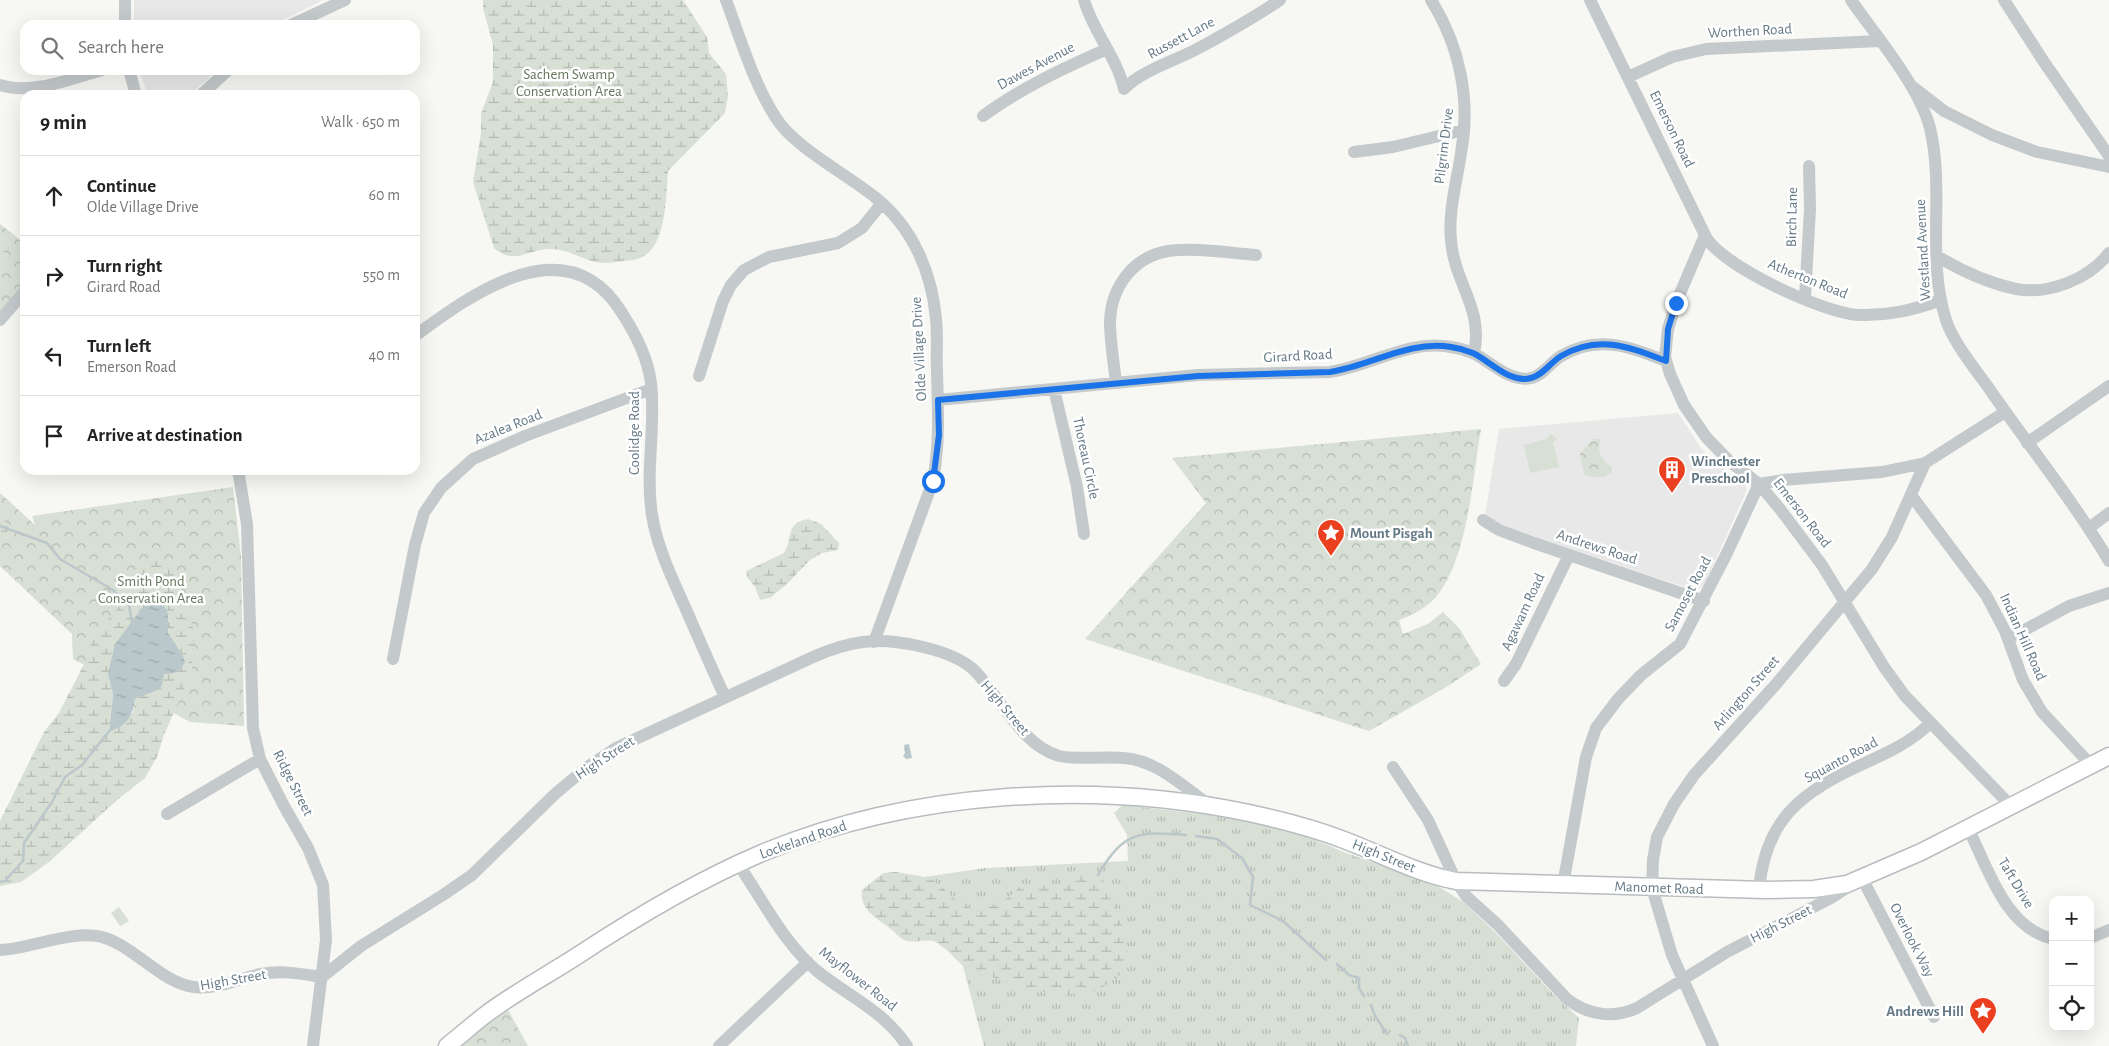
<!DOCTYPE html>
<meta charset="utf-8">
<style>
:root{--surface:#fff;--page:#f2f2f2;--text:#222;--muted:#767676;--line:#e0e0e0}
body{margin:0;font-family:"Alegreya Sans",sans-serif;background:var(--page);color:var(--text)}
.controls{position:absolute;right:15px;bottom:15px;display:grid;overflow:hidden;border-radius:10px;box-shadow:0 5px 20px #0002}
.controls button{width:45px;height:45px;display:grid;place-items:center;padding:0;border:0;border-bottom:1px solid var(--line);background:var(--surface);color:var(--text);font:25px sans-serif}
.stop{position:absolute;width:15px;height:15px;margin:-11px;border:4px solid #1a73e8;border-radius:50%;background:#fff}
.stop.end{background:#1a73e8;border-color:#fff;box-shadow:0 1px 5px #0008}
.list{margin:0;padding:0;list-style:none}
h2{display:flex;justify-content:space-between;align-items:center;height:65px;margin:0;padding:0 20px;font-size:21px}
h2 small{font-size:16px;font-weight:400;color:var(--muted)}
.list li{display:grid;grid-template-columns:32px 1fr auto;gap:15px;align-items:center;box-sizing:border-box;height:80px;padding:0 20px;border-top:1px solid var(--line)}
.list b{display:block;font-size:19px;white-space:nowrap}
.list p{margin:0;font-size:16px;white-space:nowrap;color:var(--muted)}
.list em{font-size:16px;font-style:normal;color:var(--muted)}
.icon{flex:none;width:28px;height:28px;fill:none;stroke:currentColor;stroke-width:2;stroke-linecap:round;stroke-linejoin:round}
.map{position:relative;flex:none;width:2109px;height:1046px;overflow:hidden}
.search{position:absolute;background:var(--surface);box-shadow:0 5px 20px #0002;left:20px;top:20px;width:400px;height:55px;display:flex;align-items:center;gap:12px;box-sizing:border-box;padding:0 18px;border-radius:15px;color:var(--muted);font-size:19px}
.panel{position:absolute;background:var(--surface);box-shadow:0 5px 20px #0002;left:20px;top:90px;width:400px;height:385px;border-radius:15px}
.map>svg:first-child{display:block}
.built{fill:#e7e8e7}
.grass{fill:url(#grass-tufts)}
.forest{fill:url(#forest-crowns)}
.wetland{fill:url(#wetland-marsh);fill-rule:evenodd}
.garden{fill:#d8dfd4}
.water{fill:url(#water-ripples)}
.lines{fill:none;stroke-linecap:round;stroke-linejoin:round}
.stream{stroke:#bbc8cb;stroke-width:2.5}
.major-casing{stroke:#b7bcbf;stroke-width:19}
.minor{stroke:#c4c9cb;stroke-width:12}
.major{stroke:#fff;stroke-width:16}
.route{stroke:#1a73e8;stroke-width:6}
.labels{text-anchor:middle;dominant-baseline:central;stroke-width:5;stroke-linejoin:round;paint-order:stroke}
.street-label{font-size:15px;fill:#647986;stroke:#fff}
.park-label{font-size:15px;fill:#66785f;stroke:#fff}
.poi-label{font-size:15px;font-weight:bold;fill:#647986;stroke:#fff;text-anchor:start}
</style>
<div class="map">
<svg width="2109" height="1046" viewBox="0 0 2109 1046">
<defs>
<pattern id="grass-tufts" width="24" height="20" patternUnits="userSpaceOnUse" patternTransform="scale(1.25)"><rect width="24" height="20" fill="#d8dfd4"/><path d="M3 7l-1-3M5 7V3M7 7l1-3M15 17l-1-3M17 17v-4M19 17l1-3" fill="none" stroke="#b3bab2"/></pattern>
<pattern id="forest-crowns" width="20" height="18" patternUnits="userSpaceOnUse" patternTransform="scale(1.25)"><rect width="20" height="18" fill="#d8dfd4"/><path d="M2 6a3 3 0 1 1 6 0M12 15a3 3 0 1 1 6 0" fill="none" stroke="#b3bab2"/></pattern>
<pattern id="wetland-marsh" width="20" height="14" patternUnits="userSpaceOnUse" patternTransform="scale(1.25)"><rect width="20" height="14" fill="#d8dfd4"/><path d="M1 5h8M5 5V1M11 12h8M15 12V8" fill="none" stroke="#b3bab2"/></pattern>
<pattern id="water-ripples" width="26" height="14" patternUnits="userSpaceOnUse" patternTransform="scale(1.25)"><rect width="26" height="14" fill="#bbc8cb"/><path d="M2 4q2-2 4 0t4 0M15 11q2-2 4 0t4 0" fill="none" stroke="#9ca7aa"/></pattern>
</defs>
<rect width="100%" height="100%" fill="#f7f7f3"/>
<!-- built -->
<path class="built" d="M134,0h189l-50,25h-139z
M139,70h78l-27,25h-42z
M1678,413l23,35 12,12 32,25 2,5 -43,95 -6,4h-7l-202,-67 -4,-7 14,-86z"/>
<!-- grass -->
<path class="grass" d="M1123,805l79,9 54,9 53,14 32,14 97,35 25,16 32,30 60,64 24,22 -3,28h-592l-21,-80 -52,-51 -7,-35 81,-12 143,-7 -1,-26 -13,-22z"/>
<!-- forest -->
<path class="forest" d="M0,224l25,20v48l-25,28z
M1481,429c-8,47 -13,125 -42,164 -10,14 -24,21 -40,27l4,14 25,-10 15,-12 16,16 22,36 -33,22 -79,45 -284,-92 121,-136 -34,-45z
M1593,439h8c-5,13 0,21 11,28v6c-10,5 -18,6 -28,1l-4,-20z
M233,487l8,69 3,170 -54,-4 -117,-63 -1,-25 -72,-68v-73l36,33 -4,-10z
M508,1010l20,36h-70z"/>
<!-- wetland -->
<path class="wetland" d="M483,0h200l24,37 2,16 17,21 2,22 -3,17 -57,58c-2,24 -1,77 -28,87 -4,2 -10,2 -15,3 -10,1 -20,3 -30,1 -15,-4 -28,-13 -44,-13 -24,0 -36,17 -57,-1l-21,-66 8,-49v-19l12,-32v-37l-10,-37z
M0,514l9,14 -4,7 -5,-2z
M808,519l13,5 18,19 -1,7 -16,3 -12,7 -23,24 -17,14 -10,2 -5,-13 -8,-10 -1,-6 38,-18c10,-16 0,-29 24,-34z
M149,557h10l11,10 10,16 14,48 -2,40 -28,64 -7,22 -12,21 -28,22 -68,62 -28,20 -21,4v-65l44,-89 15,-19 19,-37 9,-18 5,-21 31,-35 8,-25 8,-15zM142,608l26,6v19l14,21 3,8 -21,12 -2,12 -18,7 -9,6 -2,14 -24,18 4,-36 -5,-21 7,-30z
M896,872c12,2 26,3 37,9 12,6 19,17 30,24 17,12 47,-5 57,-19 12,-3 21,1 32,0 17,0 32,-18 50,-9 8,24 29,58 25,83 -2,13 -11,18 -21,25 -34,23 -102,-1 -135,-18 -10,-5 -30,-23 -38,-26 -8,-2 -18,2 -26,0 -7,-2 -10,-7 -15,-11 -14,-11 -33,-20 -30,-40l21,-17z"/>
<!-- garden -->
<path class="garden" d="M0,249l15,13 -10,12 -5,-5z
M1551,434l6,5 -4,4 6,24 -29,6 -6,-28 23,-6z
M119,907l10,14 -9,5 -9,-13z"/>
<!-- water -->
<path class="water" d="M162,601l6,13v19l14,21 3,8c-5,10 -10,12 -21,12 -1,4 -1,10 -3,13 -3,5 -18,7 -26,12 -3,19 -7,25 -26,33l4,-37 -5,-21 7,-30 27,-36 8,-4z
M909,744l3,14 -6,1 -3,-3 2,-3 -1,-8z"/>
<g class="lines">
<!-- stream -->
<path class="stream" d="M0,526l47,17 13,16 53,31 16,15 3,18
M1196,836l21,3 25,19 11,19 -3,28 33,16 43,39
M1098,875c25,-43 40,-44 88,-40
M0,882l5,-1 18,-20 1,-18 28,-41 13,-25 17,-12 28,-35
M1337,964l12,11 10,3v10l5,8
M1371,1005l4,11 12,18
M1400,1035l5,3 3,8"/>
<defs>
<path id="major" d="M447,1046c13,-10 25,-21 38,-31 29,-22 61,-39 92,-59 59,-39 119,-75 185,-103 148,-62 331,-73 487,-40 32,7 64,15 95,27 37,14 72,33 112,41l310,9 48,-1 33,-5 74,-32 188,-96"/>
</defs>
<!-- major casing -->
<use href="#major" class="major-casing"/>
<!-- minor -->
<path class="minor" d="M125,0v25
M726,0c15,40 27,82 50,118 18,29 72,57 100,80 37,30 56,75 60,121 2,18 0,36 1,53 1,40 3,69 -4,109l-59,161
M1084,0c9,32 33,57 40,89
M1431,0c29,46 40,101 30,153 -4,28 -13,58 -10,87 3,43 33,68 23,114
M1590,0l115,235 -29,68 -8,26 -3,28 5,17 14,31 22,32 23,24 30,23 21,25 42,56 62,102 21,29 106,110
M1851,0c25,36 68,86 79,128 15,63 -4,130 16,192 6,20 29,49 42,67 40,58 85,113 121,174
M2004,0l40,62 65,94
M291,25l54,-25
M129,70l7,25
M1628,77l44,-20 34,-8 173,-8
M0,85c33,10 70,-6 102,-15
M1913,87l31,24 48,24 45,17 72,15
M1124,89c17,-18 50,-28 73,-40 28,-15 56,-31 83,-49
M201,95l27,-25
M983,116c38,-28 81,-48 124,-67
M1354,152l39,-5 71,-17
M1705,235c13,30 121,79 154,80 29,1 54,-5 82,-15
M1937,256c23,14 52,27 79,33 33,6 73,-10 93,-36
M1805,298l5,-89 -1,-43
M0,320l25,-29
M415,336c59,-44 153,-111 207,-23 13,20 26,46 29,70 5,44 -6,88 1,132 5,32 20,63 33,92 13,30 26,60 40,90
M699,376l24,-75 8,-16 13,-15 25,-13 69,-14 24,-15 20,-25
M1116,383c-2,-20 -6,-41 -6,-61 1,-35 23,-65 58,-71 27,-4 61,2 88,4
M1054,389l23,98 7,47
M938,400l260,-25 132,-3c41,-6 78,-33 121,-25 7,1 15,3 22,6 17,8 37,30 58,25 11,-2 20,-16 30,-22 37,-22 69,-9 105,5
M2027,443l82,-57
M238,470l9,54 6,204 7,31 24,47 24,42 15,37 3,55 -13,106
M1911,495l75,100 19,36 18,49 19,32 49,53
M1483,520l16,10 35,13 170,58
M2089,528l20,-15
M2008,639l61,-33 40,-13
M393,659l22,-114 9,-32 17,-25 32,-29 52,-23 126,-47
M1504,681l12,-17 53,-109
M1393,767l35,53 28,61 11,16 31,28 69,74c21,16 46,20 70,9l90,-56 104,-54 31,-20 72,139
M167,814l93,-55
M1968,828c20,40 37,100 85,111
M738,864c25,36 45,78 79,107 31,25 67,40 90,75
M1563,885l23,-128 10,-29 22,-29 23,-24 39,-31 47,-91 32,-69 24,-4 99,-8 43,-9
M1759,890c6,-72 44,-99 106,-127 22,-10 48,-22 65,-40
M2090,938l19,-8
M0,950c31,-1 75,-22 105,-12 31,10 57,45 89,49 23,3 46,-9 67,-13 21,-4 41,0 61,3l39,-31 82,-51 29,-20 83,-81 31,-26 30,-20 197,-91c16,-7 32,-13 50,-15 30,-4 90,7 112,29 25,26 46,74 84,85 16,4 47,0 65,2 32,2 59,28 85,47
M719,1046l89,-84
M1713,1046l-41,-91 -20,-67 1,-28 4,-23 17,-33 20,-29 83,-92 95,-114 20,-32 33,-74 80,-51"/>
<!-- major -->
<use href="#major" class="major"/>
</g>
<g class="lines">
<!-- route -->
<path class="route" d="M933,481l6,-46 -1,-35 260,-24 132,-4c41,-6 78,-32 121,-25 7,1 15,3 22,6 17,8 37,31 58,25 11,-2 20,-16 30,-22 38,-22 68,-9 105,5l2,-32 8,-26"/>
</g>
<!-- icons -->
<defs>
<symbol id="building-pin" viewBox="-11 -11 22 30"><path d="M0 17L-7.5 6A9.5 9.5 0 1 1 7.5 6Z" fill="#eb401f" stroke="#fff"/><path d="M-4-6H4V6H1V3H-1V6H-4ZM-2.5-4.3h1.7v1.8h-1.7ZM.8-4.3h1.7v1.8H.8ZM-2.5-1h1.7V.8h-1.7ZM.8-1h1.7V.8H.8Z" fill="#fff"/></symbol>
<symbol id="sight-pin" viewBox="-11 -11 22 30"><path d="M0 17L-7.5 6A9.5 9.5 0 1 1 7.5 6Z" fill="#eb401f" stroke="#fff"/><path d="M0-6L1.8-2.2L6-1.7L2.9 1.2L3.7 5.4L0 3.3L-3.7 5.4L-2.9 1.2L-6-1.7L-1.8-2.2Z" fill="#fff"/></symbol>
</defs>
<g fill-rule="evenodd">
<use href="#building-pin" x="1656" y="454" width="32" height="43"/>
<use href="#sight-pin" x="1315" y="517" width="32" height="43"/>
<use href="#sight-pin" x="1967" y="995" width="32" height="43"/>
</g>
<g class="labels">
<!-- street labels -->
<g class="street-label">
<text transform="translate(1750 31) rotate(-3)">Worthen Road</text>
<text transform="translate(1181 38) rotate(-28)">Russett Lane</text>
<text transform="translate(1036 66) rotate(-28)">Dawes Avenue</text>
<text transform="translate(1672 129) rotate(64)">Emerson Road</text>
<text transform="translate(1444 146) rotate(-83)">Pilgrim Drive</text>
<text transform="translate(1792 217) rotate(-89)">Birch Lane</text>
<text transform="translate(1923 250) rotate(-93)">Westland Avenue</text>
<text transform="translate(1808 279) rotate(22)">Atherton Road</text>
<text transform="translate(919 349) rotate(-93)">Olde Village Drive</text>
<text transform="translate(1298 356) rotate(-3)">Girard Road</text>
<text transform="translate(508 427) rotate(-22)">Azalea Road</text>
<text transform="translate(634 433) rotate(-90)">Coolidge Road</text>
<text transform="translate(1086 458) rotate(78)">Thoreau Circle</text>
<text transform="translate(1802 513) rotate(52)">Emerson Road</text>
<text transform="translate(1597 547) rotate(18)">Andrews Road</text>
<text transform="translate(1688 594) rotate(-62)">Samoset Road</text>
<text transform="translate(1523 612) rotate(-65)">Agawam Road</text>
<text transform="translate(2023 637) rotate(66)">Indian Hill Road</text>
<text transform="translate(1746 693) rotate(-49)">Arlington Street</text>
<text transform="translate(1005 708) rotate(50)">High Street</text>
<text transform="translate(605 758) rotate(-33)">High Street</text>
<text transform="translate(1841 760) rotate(-28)">Squanto Road</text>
<text transform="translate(293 783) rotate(63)">Ridge Street</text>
<text transform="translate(803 840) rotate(-19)">Lockeland Road</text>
<text transform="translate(1384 856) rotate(22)">High Street</text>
<text transform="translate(2016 883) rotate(59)">Taft Drive</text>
<text transform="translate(1659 888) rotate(2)">Manomet Road</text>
<text transform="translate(1781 924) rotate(-27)">High Street</text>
<text transform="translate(1912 940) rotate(63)">Overlook Way</text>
<text transform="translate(858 979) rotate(38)">Mayflower Road</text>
<text transform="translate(233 980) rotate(-10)">High Street</text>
</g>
<!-- park labels -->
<g class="park-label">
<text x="569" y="74">Sachem Swamp<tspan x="569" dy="17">Conservation Area</tspan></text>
<text x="151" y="581">Smith Pond<tspan x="151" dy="17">Conservation Area</tspan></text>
</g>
<!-- poi labels -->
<g class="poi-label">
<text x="1691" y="461">Winchester<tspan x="1691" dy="17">Preschool</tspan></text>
<text x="1350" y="533">Mount Pisgah</text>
<text x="1964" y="1011" text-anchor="end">Andrews Hill</text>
</g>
</g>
</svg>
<div class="controls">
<button>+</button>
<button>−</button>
<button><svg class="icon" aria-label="locate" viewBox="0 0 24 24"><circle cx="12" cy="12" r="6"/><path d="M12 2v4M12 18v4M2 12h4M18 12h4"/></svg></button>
</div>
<div class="stop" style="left:933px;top:481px"></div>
<div class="stop end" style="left:1676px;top:303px"></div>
<div class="search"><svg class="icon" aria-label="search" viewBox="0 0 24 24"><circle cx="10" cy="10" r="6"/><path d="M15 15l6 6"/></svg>Search here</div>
<section class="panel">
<h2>9 min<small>Walk · 650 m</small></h2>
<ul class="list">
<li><svg class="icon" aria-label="ahead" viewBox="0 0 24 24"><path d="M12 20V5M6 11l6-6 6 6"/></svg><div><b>Continue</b><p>Olde Village Drive</p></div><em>60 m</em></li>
<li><svg class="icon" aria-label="right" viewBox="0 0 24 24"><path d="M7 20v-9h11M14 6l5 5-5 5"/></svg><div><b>Turn right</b><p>Girard Road</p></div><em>550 m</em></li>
<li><svg class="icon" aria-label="left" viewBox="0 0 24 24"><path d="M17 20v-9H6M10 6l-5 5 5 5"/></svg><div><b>Turn left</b><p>Emerson Road</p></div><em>40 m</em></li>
<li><svg class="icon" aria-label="arrive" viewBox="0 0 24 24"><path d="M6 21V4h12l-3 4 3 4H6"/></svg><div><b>Arrive at destination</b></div></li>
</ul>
</section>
</div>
